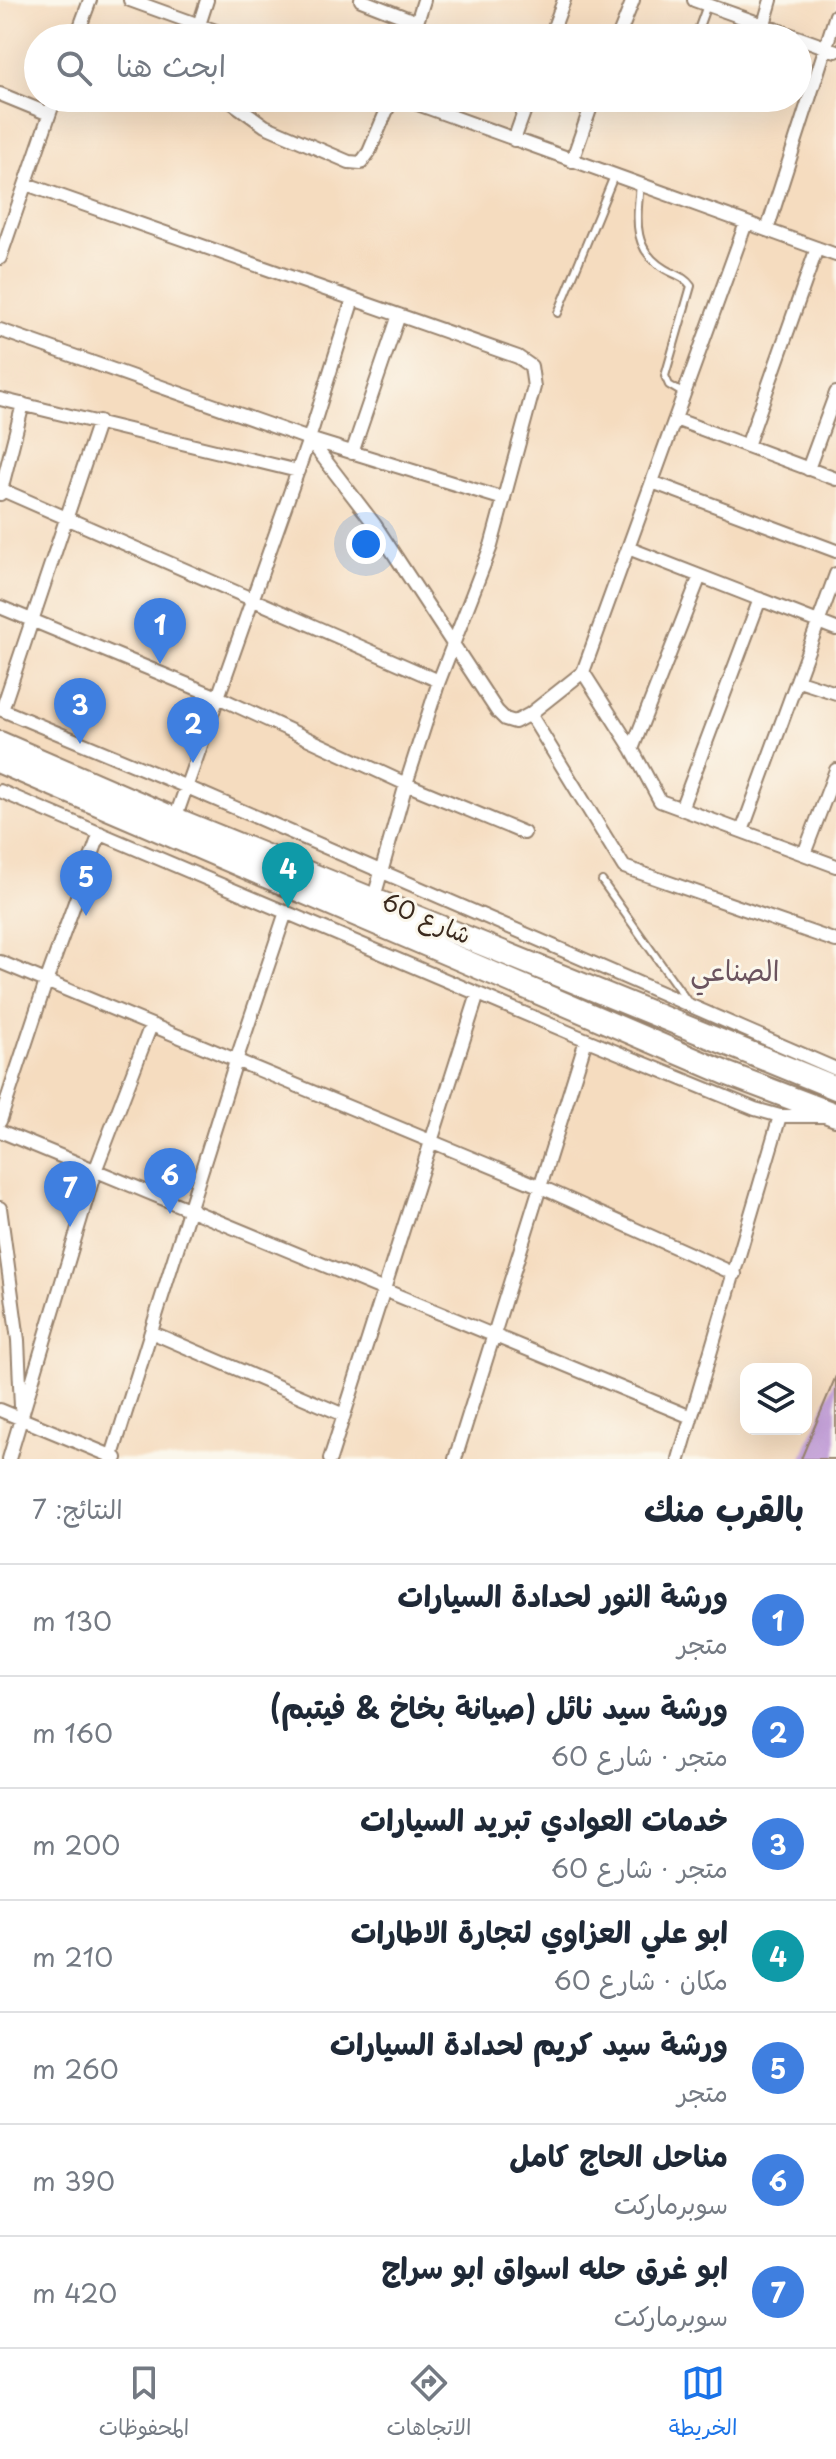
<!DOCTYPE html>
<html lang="ar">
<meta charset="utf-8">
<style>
:root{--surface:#fff;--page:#f2f2f3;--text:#1f2937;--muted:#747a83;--line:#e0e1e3;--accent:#1a73e8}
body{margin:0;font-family:"Playpen Sans","Playpen Sans Arabic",sans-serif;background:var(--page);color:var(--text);direction:rtl}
.controls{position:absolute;right:24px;bottom:24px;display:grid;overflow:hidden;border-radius:16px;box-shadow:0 8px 32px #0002}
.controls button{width:72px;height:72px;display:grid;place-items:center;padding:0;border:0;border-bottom:2px solid var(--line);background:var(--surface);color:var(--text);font:40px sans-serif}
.you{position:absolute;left:366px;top:544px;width:28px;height:28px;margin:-20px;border:6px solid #fff;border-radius:50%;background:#1a73e8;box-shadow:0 0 0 12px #1a73e833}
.badge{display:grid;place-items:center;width:52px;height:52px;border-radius:50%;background:var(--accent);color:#fff;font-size:26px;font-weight:700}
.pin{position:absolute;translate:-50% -66px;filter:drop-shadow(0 2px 4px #0008)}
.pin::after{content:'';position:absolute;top:42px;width:28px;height:24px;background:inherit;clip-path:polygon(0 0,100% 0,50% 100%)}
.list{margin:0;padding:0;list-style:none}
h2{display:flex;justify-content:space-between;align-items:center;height:104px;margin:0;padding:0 32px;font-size:34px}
h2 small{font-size:26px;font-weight:400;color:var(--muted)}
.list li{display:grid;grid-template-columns:52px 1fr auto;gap:24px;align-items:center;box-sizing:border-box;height:112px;padding:0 32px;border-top:2px solid var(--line)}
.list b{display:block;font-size:30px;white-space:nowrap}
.list p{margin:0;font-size:26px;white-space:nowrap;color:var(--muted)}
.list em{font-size:26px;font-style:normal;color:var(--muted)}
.icon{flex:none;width:44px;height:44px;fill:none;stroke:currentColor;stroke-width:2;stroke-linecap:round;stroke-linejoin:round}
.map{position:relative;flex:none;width:836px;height:1459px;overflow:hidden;direction:ltr}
.search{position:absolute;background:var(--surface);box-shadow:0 8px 32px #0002;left:24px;right:24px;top:24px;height:88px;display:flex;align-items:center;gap:20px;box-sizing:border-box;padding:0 28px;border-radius:44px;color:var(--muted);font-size:30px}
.sheet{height:888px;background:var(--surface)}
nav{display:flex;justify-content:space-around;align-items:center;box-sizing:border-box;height:112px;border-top:2px solid var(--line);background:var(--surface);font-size:22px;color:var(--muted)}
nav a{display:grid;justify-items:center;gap:4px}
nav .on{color:var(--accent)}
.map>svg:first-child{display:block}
.building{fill:#c5a2d9}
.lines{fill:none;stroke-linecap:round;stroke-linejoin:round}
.service-casing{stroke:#98836e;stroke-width:10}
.minor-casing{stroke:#98836e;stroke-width:16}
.trunk-casing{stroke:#98836e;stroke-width:26}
.service{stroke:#fff;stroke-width:6}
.minor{stroke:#fff;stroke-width:12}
.trunk{stroke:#fff;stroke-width:22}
.labels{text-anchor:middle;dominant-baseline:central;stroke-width:6;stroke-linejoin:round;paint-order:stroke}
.street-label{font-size:24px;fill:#3b2a1e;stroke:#fbf7ec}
.quarter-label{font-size:28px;fill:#6b545f;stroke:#fbf7ec}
</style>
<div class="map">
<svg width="836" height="1459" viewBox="0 0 836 1459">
<rect width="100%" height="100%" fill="#fbf7ec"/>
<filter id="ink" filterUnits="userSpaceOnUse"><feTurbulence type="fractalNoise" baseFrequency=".0125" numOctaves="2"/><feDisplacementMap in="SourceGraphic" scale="16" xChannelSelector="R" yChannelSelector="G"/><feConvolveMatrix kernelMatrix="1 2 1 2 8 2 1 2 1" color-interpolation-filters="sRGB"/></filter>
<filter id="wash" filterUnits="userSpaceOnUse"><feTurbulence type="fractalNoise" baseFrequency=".006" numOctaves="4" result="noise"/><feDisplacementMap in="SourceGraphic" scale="32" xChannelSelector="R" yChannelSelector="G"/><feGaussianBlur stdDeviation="1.8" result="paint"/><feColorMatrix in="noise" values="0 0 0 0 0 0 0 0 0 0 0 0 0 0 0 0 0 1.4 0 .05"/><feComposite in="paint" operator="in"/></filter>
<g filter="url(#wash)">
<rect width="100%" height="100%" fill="#f5dcbf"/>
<g id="blocks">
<!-- building -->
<path class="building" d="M836,1376v83h-35z"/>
</g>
</g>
<g filter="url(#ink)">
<use href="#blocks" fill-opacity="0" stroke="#98836e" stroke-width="2"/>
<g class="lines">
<defs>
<path id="service" d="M695,38l12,-33
M640,184c-3,34 -9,65 25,85 10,6 19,7 26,17l-26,90 4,9 15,9
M558,313l56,-137
M602,881l86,121"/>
<path id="minor" d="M130,0l105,38
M361,0l56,22
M694,0l142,51
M764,24l7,-24
M199,25l8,-25
M76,38l14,-38
M412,38l12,-38
M550,38l14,-38
M618,38l15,-38
M0,94l49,20
M226,98l39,28 84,36 12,1 8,-11 23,-54
M401,98l435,157
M514,140l15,-42
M572,161l22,-63
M26,184l492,173 13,9 3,21 -43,159 -52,135 -33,103 -33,117
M767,230l69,-215
M0,258l55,-160
M0,330l309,109 66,86 122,186 8,8 10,3 15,-8 53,-42 163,-449
M0,399l298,72
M675,419l161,60
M309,439l195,60
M747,446l70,-198
M352,453l47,-138
M808,469l28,-76
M652,482l184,69
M0,489l439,192
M0,494l23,-90
M628,548l208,81
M0,607l220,91 186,86 118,49
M583,672l49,77 28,52 176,65
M799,681l37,12
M0,709l187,78 649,282
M2,710l97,-289
M530,714l94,153 212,74
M632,749l68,-173
M0,791l575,244 180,74 25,7h43
M681,809l79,-210
M175,819l134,-380 44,-140
M742,831l94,-257
M804,854l32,-84
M0,962l541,225 194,87
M0,1121l46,-139 54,-149
M0,1131l691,286
M0,1208l18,132 3,67
M151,1332l193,83
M0,1410l116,48
M9,1459l86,-288 56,-146
M111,1459l125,-398 50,-149
M330,1459l148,-465
M455,1459l131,-419
M679,1459l101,-343"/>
<path id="trunk" d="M0,743l175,76 661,269
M0,762l728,312 108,41"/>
</defs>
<!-- service casing -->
<use href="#service" class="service-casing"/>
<!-- minor casing -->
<use href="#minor" class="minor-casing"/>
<!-- trunk casing -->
<use href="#trunk" class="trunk-casing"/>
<!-- service -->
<use href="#service" class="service"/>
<!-- minor -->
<use href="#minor" class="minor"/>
<!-- trunk -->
<use href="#trunk" class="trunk"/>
</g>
</g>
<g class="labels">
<!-- street labels -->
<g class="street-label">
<text transform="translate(427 917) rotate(23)">شارع 60</text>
</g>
<!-- quarter labels -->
<g class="quarter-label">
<text x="735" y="969">الصناعي</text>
</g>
</g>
</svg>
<div class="controls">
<button><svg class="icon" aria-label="layers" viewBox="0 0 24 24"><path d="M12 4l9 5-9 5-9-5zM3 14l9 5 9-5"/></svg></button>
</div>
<div class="you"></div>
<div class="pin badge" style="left:160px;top:664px;background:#3f7fe0">1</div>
<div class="pin badge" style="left:193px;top:763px;background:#3f7fe0">2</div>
<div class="pin badge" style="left:80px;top:744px;background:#3f7fe0">3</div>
<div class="pin badge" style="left:288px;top:908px;background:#0f9aa8">4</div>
<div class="pin badge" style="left:86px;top:916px;background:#3f7fe0">5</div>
<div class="pin badge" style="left:170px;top:1214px;background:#3f7fe0">6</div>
<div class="pin badge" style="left:70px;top:1227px;background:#3f7fe0">7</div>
<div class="search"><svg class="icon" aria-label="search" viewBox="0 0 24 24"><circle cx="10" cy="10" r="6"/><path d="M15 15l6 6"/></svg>ابحث هنا</div>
</div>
<section class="sheet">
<h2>بالقرب منك<small>النتائج: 7</small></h2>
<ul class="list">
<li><span class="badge" style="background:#3f7fe0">1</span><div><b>ورشة النور لحدادة السيارات</b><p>متجر</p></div><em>130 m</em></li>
<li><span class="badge" style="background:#3f7fe0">2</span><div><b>ورشة سيد نائل (صيانة بخاخ &amp; فيتبم)</b><p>متجر · شارع 60</p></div><em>160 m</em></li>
<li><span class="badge" style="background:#3f7fe0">3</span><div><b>خدمات العوادي تبريد السيارات</b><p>متجر · شارع 60</p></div><em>200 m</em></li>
<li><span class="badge" style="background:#0f9aa8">4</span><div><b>ابو علي العزاوي لتجارة الاطارات</b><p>مكان · شارع 60</p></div><em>210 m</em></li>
<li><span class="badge" style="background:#3f7fe0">5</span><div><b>ورشة سيد كريم لحدادة السيارات</b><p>متجر</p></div><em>260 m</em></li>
<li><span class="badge" style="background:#3f7fe0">6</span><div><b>مناحل الحاج كامل</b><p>سوبرماركت</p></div><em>390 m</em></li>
<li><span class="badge" style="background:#3f7fe0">7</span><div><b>ابو غرق حله اسواق ابو سراج</b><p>سوبرماركت</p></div><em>420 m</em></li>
</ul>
</section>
<nav>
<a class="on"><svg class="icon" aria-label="map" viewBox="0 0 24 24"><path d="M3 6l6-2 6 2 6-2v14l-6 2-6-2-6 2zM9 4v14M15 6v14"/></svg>الخريطة</a>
<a><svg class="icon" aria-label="directions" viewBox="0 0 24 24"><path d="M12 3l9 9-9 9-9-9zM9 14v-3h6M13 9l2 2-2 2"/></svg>الاتجاهات</a>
<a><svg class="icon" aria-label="saved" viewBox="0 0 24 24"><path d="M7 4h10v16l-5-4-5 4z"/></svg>المحفوظات</a>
</nav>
